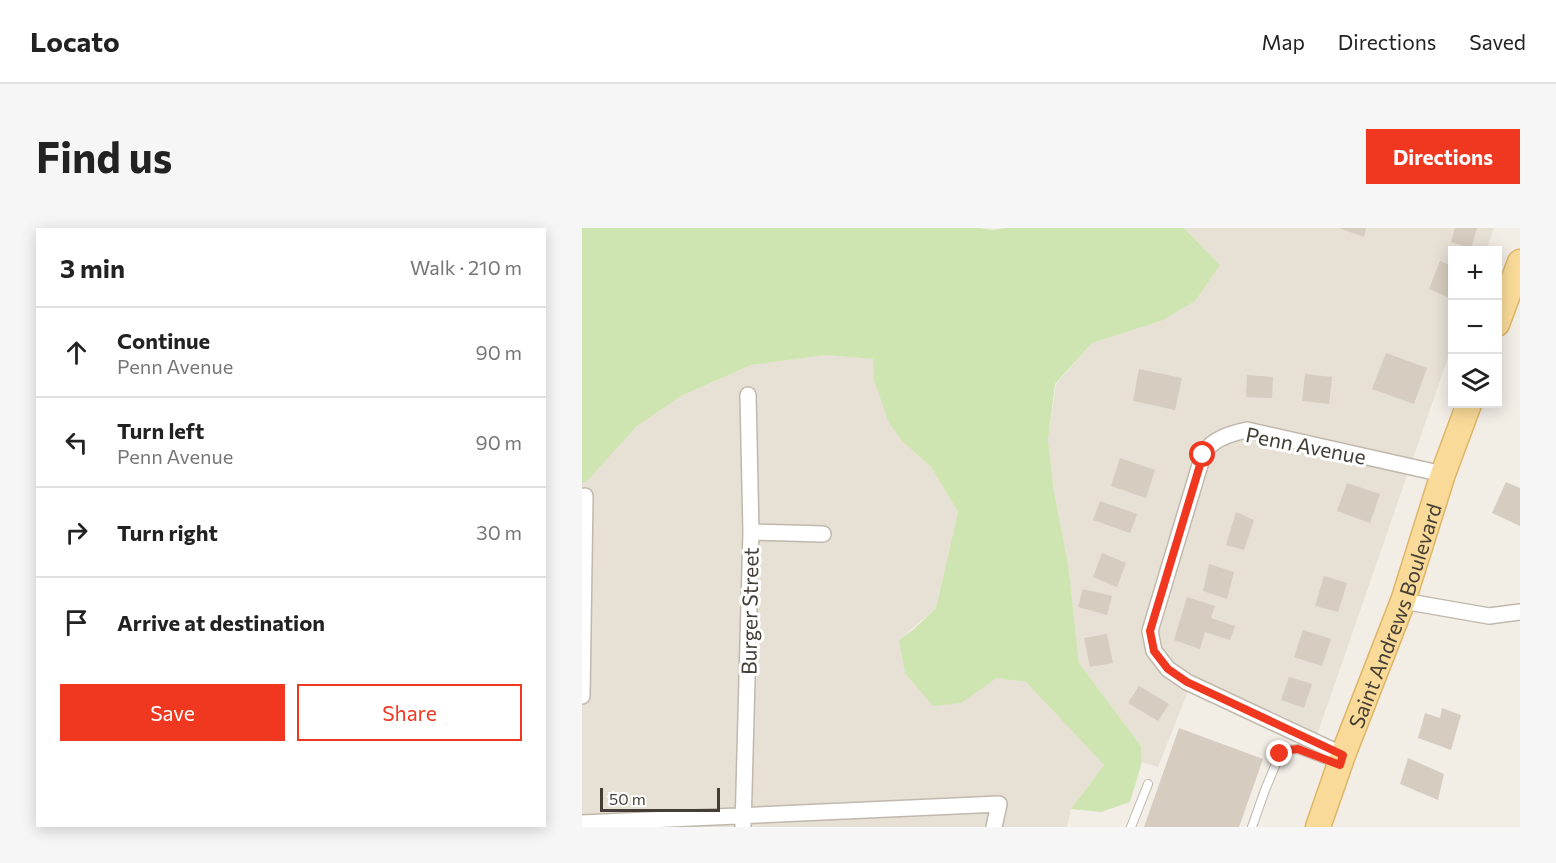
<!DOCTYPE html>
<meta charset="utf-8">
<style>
:root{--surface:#fff;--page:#f6f6f6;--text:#222;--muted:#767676;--line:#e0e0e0;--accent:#f03720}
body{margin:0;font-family:Commissioner,sans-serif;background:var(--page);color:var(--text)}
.controls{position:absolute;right:18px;top:18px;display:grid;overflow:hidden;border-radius:0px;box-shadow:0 3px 15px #0003}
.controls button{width:54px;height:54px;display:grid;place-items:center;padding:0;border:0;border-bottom:2px solid var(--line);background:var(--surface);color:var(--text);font:30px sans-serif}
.scale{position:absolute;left:18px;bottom:15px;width:120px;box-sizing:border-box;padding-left:6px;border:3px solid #453e36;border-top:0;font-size:16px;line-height:21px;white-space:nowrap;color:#453e36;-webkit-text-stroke:4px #fff;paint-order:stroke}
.stop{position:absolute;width:18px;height:18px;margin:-14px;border:4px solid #f03720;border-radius:50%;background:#fff}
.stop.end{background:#f03720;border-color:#fff;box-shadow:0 2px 6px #0008}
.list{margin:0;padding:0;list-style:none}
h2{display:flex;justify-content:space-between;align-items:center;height:78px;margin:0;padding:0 24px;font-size:26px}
h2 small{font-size:20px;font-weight:400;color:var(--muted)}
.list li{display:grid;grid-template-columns:39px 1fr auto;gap:18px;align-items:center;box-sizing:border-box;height:90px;padding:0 24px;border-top:2px solid var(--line)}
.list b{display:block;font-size:22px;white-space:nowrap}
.list p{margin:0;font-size:20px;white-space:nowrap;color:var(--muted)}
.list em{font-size:20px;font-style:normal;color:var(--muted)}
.actions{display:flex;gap:12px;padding:18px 24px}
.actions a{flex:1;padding:14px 0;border:2px solid var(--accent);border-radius:0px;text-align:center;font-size:21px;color:var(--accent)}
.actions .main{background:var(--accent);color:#fff}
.icon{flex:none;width:33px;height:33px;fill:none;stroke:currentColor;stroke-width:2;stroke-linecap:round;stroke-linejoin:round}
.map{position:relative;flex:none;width:938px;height:599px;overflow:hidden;border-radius:0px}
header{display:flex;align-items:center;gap:36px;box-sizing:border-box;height:84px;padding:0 30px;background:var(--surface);border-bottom:2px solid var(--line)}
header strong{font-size:28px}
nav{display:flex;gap:33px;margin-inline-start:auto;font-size:21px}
.intro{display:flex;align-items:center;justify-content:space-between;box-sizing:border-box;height:144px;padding:0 36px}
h1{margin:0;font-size:42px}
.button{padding:15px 27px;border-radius:0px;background:var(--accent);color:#fff;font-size:21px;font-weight:700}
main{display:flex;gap:36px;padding:0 36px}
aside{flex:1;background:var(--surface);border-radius:0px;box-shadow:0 3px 15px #0003}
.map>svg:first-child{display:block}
.residential{fill:#e6e0d5}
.green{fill:#cfe5b1}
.building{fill:#d6ccbf}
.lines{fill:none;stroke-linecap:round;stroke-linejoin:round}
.lane-casing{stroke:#c0b8ac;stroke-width:10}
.street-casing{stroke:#c0b8ac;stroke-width:18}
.primary-casing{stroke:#deb669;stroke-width:27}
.lane{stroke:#fff;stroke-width:8}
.street{stroke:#fff;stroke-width:15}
.primary{stroke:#f9da98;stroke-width:24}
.route{stroke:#f03720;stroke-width:8}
.labels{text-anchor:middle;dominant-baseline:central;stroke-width:6;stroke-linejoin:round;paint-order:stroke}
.street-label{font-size:21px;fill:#453e36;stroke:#fff}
</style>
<header>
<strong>Locato</strong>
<nav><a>Map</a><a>Directions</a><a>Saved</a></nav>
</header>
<div class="intro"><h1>Find us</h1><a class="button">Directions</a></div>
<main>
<aside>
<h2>3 min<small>Walk · 210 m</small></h2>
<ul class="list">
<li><svg class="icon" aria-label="ahead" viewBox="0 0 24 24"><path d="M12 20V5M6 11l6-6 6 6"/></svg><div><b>Continue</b><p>Penn Avenue</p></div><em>90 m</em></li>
<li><svg class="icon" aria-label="left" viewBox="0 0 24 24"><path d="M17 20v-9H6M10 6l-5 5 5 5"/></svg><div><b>Turn left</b><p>Penn Avenue</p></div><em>90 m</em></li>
<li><svg class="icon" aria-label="right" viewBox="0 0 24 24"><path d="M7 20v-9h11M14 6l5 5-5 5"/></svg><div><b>Turn right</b></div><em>30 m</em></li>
<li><svg class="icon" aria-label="arrive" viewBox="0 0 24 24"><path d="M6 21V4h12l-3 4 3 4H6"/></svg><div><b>Arrive at destination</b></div></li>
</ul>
<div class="actions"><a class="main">Save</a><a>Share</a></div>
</aside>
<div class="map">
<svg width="938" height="599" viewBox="0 0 938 599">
<rect width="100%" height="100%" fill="#f2eee6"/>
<!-- residential -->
<path class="residential" d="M602,0h310l-8,22h-34v96l-135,389 -123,-59 -36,91 -16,-5 -1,-16 -62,-83 -11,-100 -14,-71 -6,-52 8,-56 36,-41 69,-22 59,-56z
M243,127l49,4v21l28,61 29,26 27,45 -22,96 -37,32 62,63 36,-25 29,4 78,83 -33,44 -4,18h-485v-344l5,-3 50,-54 44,-30 70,-31z"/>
<!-- green -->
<path class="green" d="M0,0h398l12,2 13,-2h179l36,37 -25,36 -34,20 -69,22 -37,41 -7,56 6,52 14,71 11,100 62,83 1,16 -12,40 -29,10 -30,-3 33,-44 -78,-83 -29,-4 -36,25 -28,3 -28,-33 -6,-33 15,-11 22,-21 22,-96 -27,-45 -29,-26 -13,-18 -15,-43 -1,-21 -48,-4 -74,10 -70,31 -44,30 -50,55 -5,2z"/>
<!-- building -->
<path class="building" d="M757,0h27l-2,9z
M873,0h22l-6,20 -20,-6z
M858,33l12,5v33l-23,-10z
M804,125l41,15 -13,36 -42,-15z
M557,141l43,9 -7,32 -42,-9z
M723,146l27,3 -3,27 -27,-3z
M665,147l26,2 -1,21 -26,-1z
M538,230l35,12 -9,28 -35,-12z
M924,254l14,6v38l-28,-13z
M765,255l33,11 -10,29 -33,-12z
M518,273l37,13 -7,19 -37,-13z
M654,284l18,8 -10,30 -18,-5z
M520,325l24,10 -9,24 -24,-10z
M627,336l25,8 -7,27 -24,-8z
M742,348l23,7 -9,29 -23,-6z
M501,361l29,7 -5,19 -29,-8z
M605,369l28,9 -4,12 24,8 -5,14 -25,-8 -5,17 -26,-9z
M721,402l28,9 -9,27 -28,-9z
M525,406l6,29 -23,4 -6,-29z
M707,449l23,7 -8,24 -23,-8z
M557,458l30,18 -11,17 -30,-18z
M860,480l19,7 -10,35 -33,-12 7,-25 15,5z
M597,500l84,31 -24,68h-95z
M826,530l36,16 -6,26 -38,-16z"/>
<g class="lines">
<defs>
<path id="lane" d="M549,599l17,-43
M670,599l13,-37 15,-36 8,-4 10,-1 39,15"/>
<path id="street" d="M169,304l72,2
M821,373l86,15 31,-4
M0,468l3,-200
M761,527l-156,-73 -19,-13 -14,-18 -4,-20 53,-176c7,-15 29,-22 44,-25l196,44
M0,595l417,-19 -5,23
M161,599l8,-295 -3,-137"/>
<g id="primary">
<path d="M915,96l23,-62"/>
<path id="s1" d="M736,599l25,-72 60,-154 40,-127 26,-70"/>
</g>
</defs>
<!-- lane casing -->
<use href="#lane" class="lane-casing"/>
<!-- street casing -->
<use href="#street" class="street-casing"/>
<!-- primary casing -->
<use href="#primary" class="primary-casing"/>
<!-- lane -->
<use href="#lane" class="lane"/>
<!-- street -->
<use href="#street" class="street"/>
<!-- primary -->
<use href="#primary" class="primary"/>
</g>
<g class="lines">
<!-- route -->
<path class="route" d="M621,227l-53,176 4,20 14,18 19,13 156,73 -3,10 -42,-16 -10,1 -8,4"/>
</g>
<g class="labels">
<!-- street labels -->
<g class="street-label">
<text transform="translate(724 217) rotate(11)">Penn Avenue</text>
<text transform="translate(167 383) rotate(-89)">Burger Street</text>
<text stroke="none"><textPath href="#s1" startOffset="225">Saint Andrews Boulevard</textPath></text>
</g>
</g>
</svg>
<div class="controls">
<button>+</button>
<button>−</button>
<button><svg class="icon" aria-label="layers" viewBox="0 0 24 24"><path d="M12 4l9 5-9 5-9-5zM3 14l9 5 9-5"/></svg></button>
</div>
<div class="scale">50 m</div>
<div class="stop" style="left:621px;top:227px"></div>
<div class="stop end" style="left:698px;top:526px"></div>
</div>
</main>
